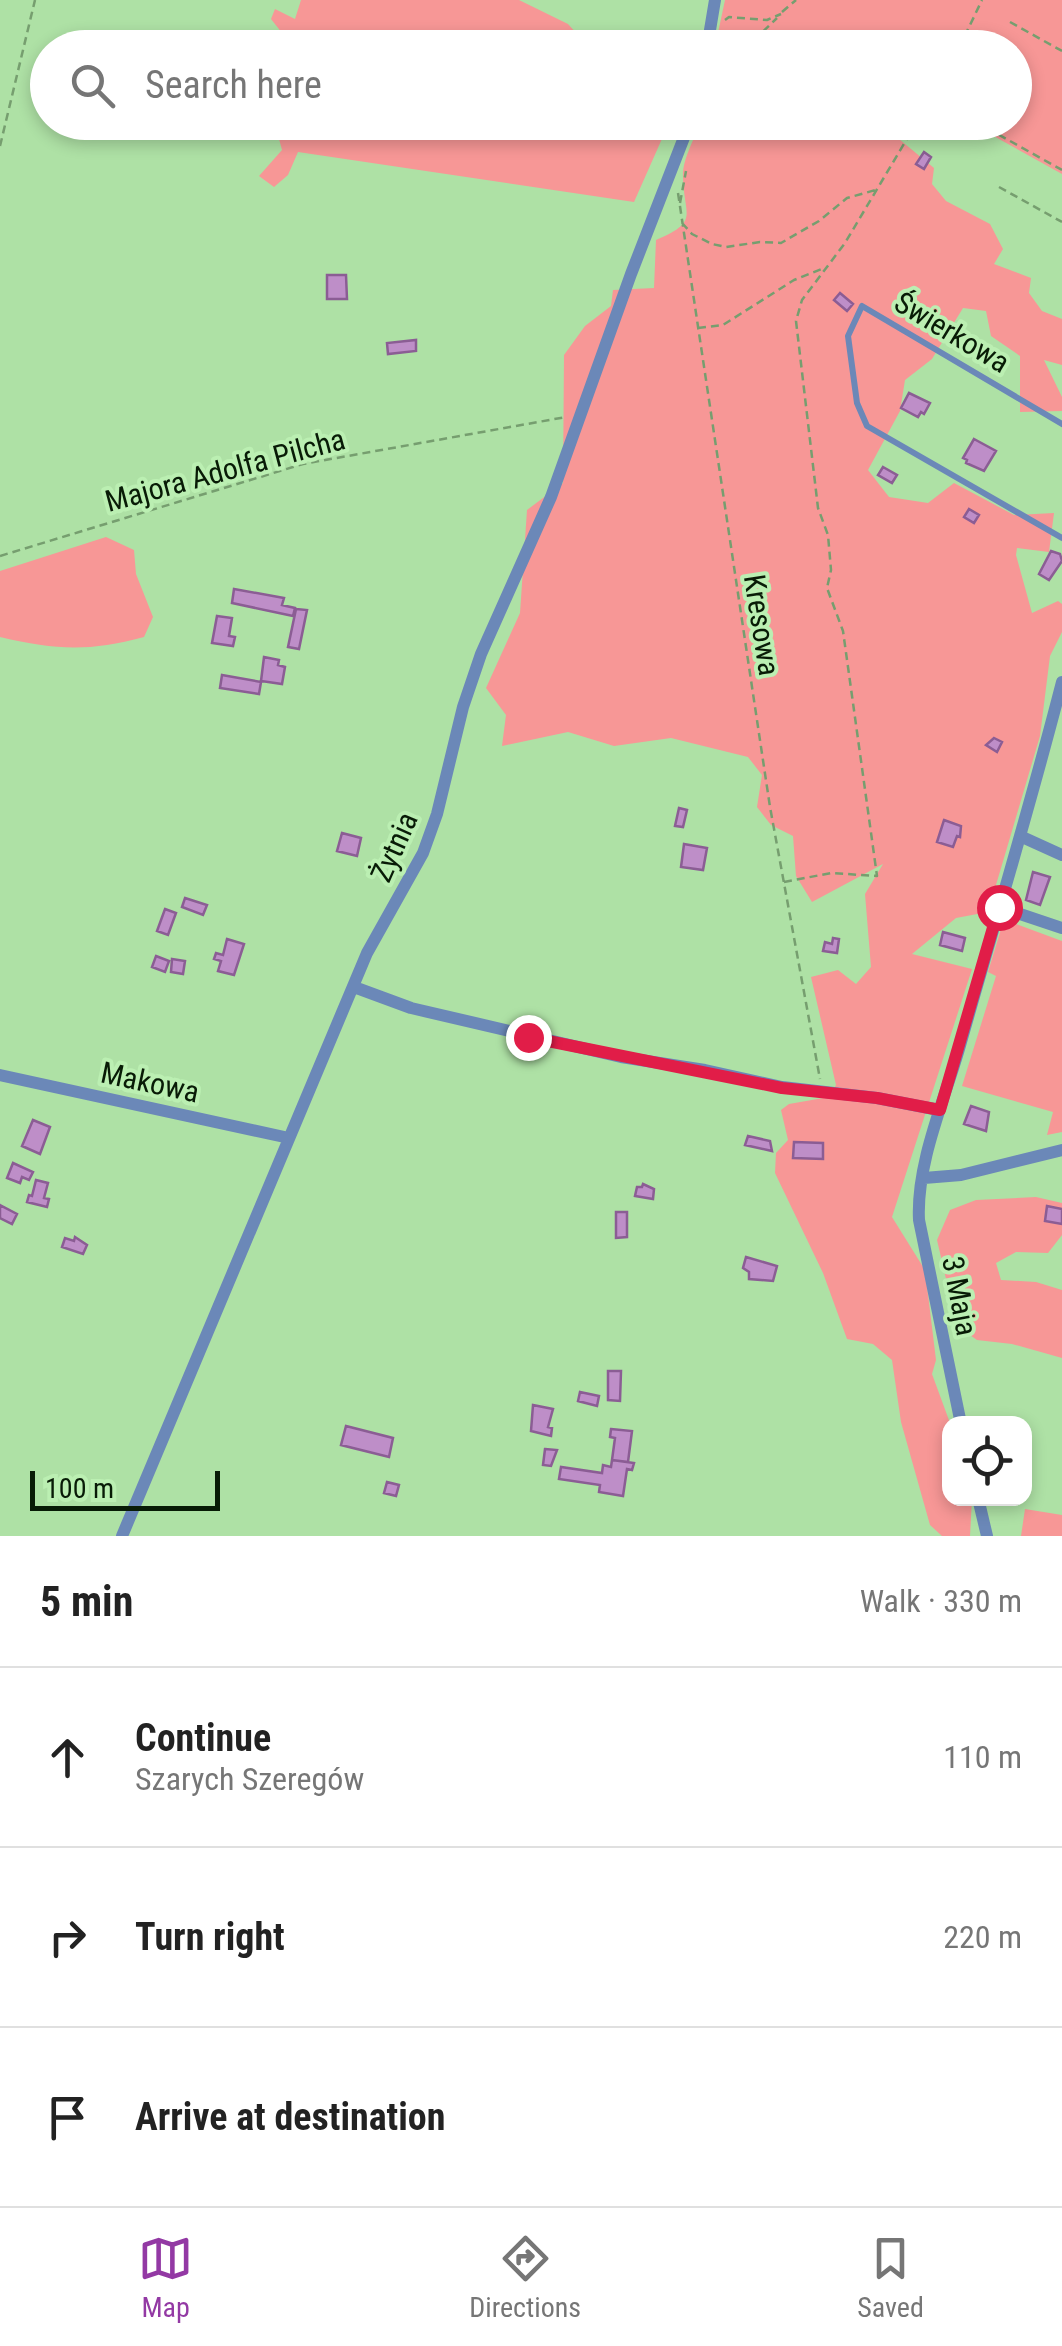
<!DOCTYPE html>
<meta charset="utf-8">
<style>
:root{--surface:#fff;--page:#f2f2f2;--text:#222;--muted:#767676;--line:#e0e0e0;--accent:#9339a4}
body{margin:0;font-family:"Roboto Condensed",sans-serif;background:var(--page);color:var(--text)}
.controls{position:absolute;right:30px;bottom:30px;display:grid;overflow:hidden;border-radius:20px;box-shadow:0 5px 15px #0003}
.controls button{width:90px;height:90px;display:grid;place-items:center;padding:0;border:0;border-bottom:2px solid var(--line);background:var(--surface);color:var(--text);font:50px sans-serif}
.scale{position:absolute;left:30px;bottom:25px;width:190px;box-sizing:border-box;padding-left:10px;border:5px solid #081b06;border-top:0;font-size:28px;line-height:35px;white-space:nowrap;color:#081b06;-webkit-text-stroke:8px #bbefb2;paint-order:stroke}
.stop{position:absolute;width:30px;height:30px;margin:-22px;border:8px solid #e11d48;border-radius:50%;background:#fff}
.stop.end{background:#e11d48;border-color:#fff;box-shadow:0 2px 10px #0008}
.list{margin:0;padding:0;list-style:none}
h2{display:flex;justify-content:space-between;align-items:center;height:130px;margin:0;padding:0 40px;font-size:42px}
h2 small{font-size:32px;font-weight:400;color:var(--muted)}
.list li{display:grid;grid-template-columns:65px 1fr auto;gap:30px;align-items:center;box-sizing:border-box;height:180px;padding:0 40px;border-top:2px solid var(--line)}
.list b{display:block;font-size:38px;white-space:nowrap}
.list p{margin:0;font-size:32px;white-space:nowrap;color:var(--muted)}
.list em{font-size:32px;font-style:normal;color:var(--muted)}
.icon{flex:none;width:55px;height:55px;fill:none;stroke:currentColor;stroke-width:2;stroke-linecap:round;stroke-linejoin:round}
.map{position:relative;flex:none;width:1062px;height:1536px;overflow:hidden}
.search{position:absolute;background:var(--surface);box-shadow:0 5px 15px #0003;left:30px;right:30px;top:30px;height:110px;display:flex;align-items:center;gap:25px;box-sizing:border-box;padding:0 35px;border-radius:55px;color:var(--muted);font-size:38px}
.sheet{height:670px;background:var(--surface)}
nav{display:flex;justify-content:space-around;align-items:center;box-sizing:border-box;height:140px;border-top:2px solid var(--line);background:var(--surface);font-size:28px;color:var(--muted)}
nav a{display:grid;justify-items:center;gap:5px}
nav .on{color:var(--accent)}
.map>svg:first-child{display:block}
.green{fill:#f79796}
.building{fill:#be8ec8;stroke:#8b5d94;stroke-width:2.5}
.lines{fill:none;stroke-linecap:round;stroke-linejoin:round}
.path{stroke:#769e6f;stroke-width:2.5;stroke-dasharray:8 5;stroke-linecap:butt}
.lane{stroke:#6b88b8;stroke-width:6}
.street{stroke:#6b88b8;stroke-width:12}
.route{stroke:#e11d48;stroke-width:12}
.labels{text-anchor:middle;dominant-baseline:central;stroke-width:8;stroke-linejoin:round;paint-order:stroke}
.street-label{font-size:30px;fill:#081b06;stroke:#bbefb2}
</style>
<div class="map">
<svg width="1062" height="1536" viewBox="0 0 1062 1536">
<rect width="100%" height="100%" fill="#aee1a5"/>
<!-- green -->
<path class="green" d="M301,0h218l49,24 21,23h-305l2,-9 -15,-19 4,-10 20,10z
M725,0h337v174l-92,-51 44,-1v-74l-299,-1z
M669,123l-35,79 -336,-50 -10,23 -14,12 -15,-11 23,-26 -3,-11 -16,-1 -6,-15z
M700,123h228l-29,16 35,29 -2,16 14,17 44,23 13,25 -9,15 37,14 -2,15 13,18 20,8v46l-18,-5 18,37v14l-42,1v-56l-29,-20 -5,-25 -23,-3 -31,51 -27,21 -5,31 -32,59 21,27 39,6 26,-20 60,32 40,-2 -5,39 -32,-4 -1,7 16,58 26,-12 4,3v28l-12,24 -10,80 -52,176 -32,6 -44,36 60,15 -80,248 33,53 11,90 -4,14 18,49v75l22,1 -2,37h-28l-12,-11 -29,-103 -9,-62 -19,-16 -26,-5 -24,-66 -48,-100 1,-20 12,-13 -7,-30 8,-6 40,-7 7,-12 -25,-108 27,-7 18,14 15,-17 -6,-73 18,-30 -71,38 -16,-26 -3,-40 -22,-11 -14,-18 5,-32 -14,-18 -77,-19 -57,8 -46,-14 -66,14 4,-31 -20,-27 34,-75 7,-103 36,-27 1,-128 21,-29 26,-20 2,-16 41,-2 2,-48c44,-19 28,-23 27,-63 -1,-17 12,-39 17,-54z
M106,537l28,13 2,24 17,43 -9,20c-56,15 -88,13 -144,0v-66z
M1013,923l49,18v191l-15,3 6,-23 -91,-26 34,-110 -8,-4 14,-46z
M1036,1197l26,6v32l-14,18 -32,-1 -20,11 5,17 35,2 26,8v68l-50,-14 -35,-4 -20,-14 -20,-86 13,-30 26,-10z
M1025,1509l37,6v21h-41z"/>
<!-- building -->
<path class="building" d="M924,152l7,5 -7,12 -8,-5z
M327,275h19l1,24h-20z
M840,293l13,11 -6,7 -13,-11z
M416,340v11l-28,3 -1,-11z
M909,393l21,10 -6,11 -3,-2 -3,5 -17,-9z
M974,439l22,12 -12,20 -18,-8 1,-3 -4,-2z
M883,467l14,8 -5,8 -14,-8z
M969,509l10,6 -5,8 -10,-6z
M1051,551l9,3 2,7 -13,19 -10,-6z
M234,589l50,9 -2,7 13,3 -2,8 -61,-13z
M296,609l11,1 -8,39 -11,-2z
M217,616l15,2 -3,18 6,1 -2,9 -21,-3z
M264,657l15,3 -1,5 7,2 -3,17 -21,-3z
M222,675l39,7 -2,12 -39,-6z
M994,738l8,4 -5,10 -11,-7z
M679,808l8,2 -4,17 -8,-1z
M944,820l17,6 -1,11 -3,-1 -4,11 -16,-5z
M342,833l19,5 -4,18 -20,-5z
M684,844l23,4 -4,22 -22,-3z
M1033,872l17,5 -10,28 -14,-5z
M185,898l22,7 -4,10 -21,-8z
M165,909l11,4 -8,22 -11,-4z
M943,932l22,6 -3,13 -22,-6z
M833,938l6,1 -2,14 -14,-2 2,-9 7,2z
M227,939l17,5 -10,31 -16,-4 3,-10 -7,-2 2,-6 7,2z
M156,956l13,5 -4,11 -13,-5z
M172,959l13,2 -2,13 -12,-2z
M971,1106l18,6 -3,19 -22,-7z
M33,1120l17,7 -10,27 -18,-8z
M748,1136l22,5 2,10 -27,-6z
M794,1142l29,1v16l-30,-1z
M13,1163l20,9 -4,8 -7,-3 -2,6 -13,-5z
M36,1180l12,3 -4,15 5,1 -2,8 -20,-5 2,-7 3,1z
M643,1184l11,5 -1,10 -18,-3 2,-9h5z
M0,1205l17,9 -5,10 -12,-6z
M1047,1206l15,3v15l-17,-3z
M616,1212h11v25l-11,1z
M75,1237l12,8 -4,9 -21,-7 3,-9 9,3z
M746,1257l31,9 -4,15 -24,-2v-7l-6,-4z
M608,1371h13l-1,30 -12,-1z
M580,1392l19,4 -2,10 -19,-5z
M533,1405l20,4 -5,18 4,1 -1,8 -20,-5z
M346,1426l47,12 -4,19 -48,-12z
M611,1429l21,2 -4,31 -16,-2 3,-22 -5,-1z
M545,1449l12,1 -6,16 -8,-1z
M612,1460l22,3 -2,7 -5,-1 -4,27 -24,-4 1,-7 -41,-6 2,-12 41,6 1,-8 8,2z
M387,1482l12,3 -3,11 -12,-3z"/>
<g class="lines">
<!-- path -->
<path class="path" d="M782,12l14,-12
M725,20l4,-3 38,3 14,-6
M1010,22l52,29
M729,48l24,-7 24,-23
M959,48l23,-48
M976,122l86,48
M0,146l35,-146
M999,187l63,35
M678,193l92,614 50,272
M680,203l6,-32
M682,223l10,11 20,10 14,3 34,-5 21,1 38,-22 28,-23 32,-9
M698,328l25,-3 71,-45 30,-12
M0,556l303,-92 263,-47
M784,882l47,-9 46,3 -34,-245 -16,-43 4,-18 -3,-35 -10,-27 -22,-187 6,-21 43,-57 72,-121"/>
<!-- lane -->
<path class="lane" d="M1062,424l-200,-118 -14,30 9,67 10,23 195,112"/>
<!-- street -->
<path class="street" d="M707,48l8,-48
M1020,836l42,19
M999,907l63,21
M354,987l57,21 210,49 84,13 77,17 95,11 62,12
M0,1075l289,63
M924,1178l37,-3 101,-25
M961,1424l-42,-204c-3,-58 27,-123 42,-178 34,-120 70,-239 101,-360
M978,1498l9,38
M122,1536l245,-583 56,-100 14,-39 26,-107 18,-53 70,-157 80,-223 59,-152"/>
</g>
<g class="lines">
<!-- route -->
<path class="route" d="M528,1037l254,51 95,10 63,12 59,-203"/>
</g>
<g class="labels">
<!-- street labels -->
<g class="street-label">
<text transform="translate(952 332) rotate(31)">Świerkowa</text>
<text transform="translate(225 470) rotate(-15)">Majora Adolfa Pilcha</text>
<text transform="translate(762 625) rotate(81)">Kresowa</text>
<text transform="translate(394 847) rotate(-66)">Żytnia</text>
<text transform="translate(150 1082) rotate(12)">Makowa</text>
<text transform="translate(960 1296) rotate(79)">3 Maja</text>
</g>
</g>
</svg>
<div class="controls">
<button><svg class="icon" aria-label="locate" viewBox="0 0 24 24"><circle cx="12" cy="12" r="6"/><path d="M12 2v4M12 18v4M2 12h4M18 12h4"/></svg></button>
</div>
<div class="scale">100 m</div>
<div class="stop" style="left:999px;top:907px"></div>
<div class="stop end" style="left:528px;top:1037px"></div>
<div class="search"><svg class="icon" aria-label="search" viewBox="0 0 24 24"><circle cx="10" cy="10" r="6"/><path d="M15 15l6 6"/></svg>Search here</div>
</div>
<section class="sheet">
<h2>5 min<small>Walk · 330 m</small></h2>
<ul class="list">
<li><svg class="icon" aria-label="ahead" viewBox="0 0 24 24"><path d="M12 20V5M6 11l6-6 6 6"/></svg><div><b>Continue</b><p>Szarych Szeregów</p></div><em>110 m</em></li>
<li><svg class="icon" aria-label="right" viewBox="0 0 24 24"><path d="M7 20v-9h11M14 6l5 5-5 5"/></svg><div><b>Turn right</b></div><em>220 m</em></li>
<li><svg class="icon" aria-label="arrive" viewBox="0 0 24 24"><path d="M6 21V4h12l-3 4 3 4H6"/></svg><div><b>Arrive at destination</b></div></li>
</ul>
</section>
<nav>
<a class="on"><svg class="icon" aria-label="map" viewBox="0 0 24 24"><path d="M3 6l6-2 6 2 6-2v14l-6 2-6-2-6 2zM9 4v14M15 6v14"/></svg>Map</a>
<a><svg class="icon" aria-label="directions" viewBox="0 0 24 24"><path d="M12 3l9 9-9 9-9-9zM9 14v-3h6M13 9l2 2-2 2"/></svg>Directions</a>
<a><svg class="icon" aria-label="saved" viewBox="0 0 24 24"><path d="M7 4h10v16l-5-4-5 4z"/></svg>Saved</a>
</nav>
